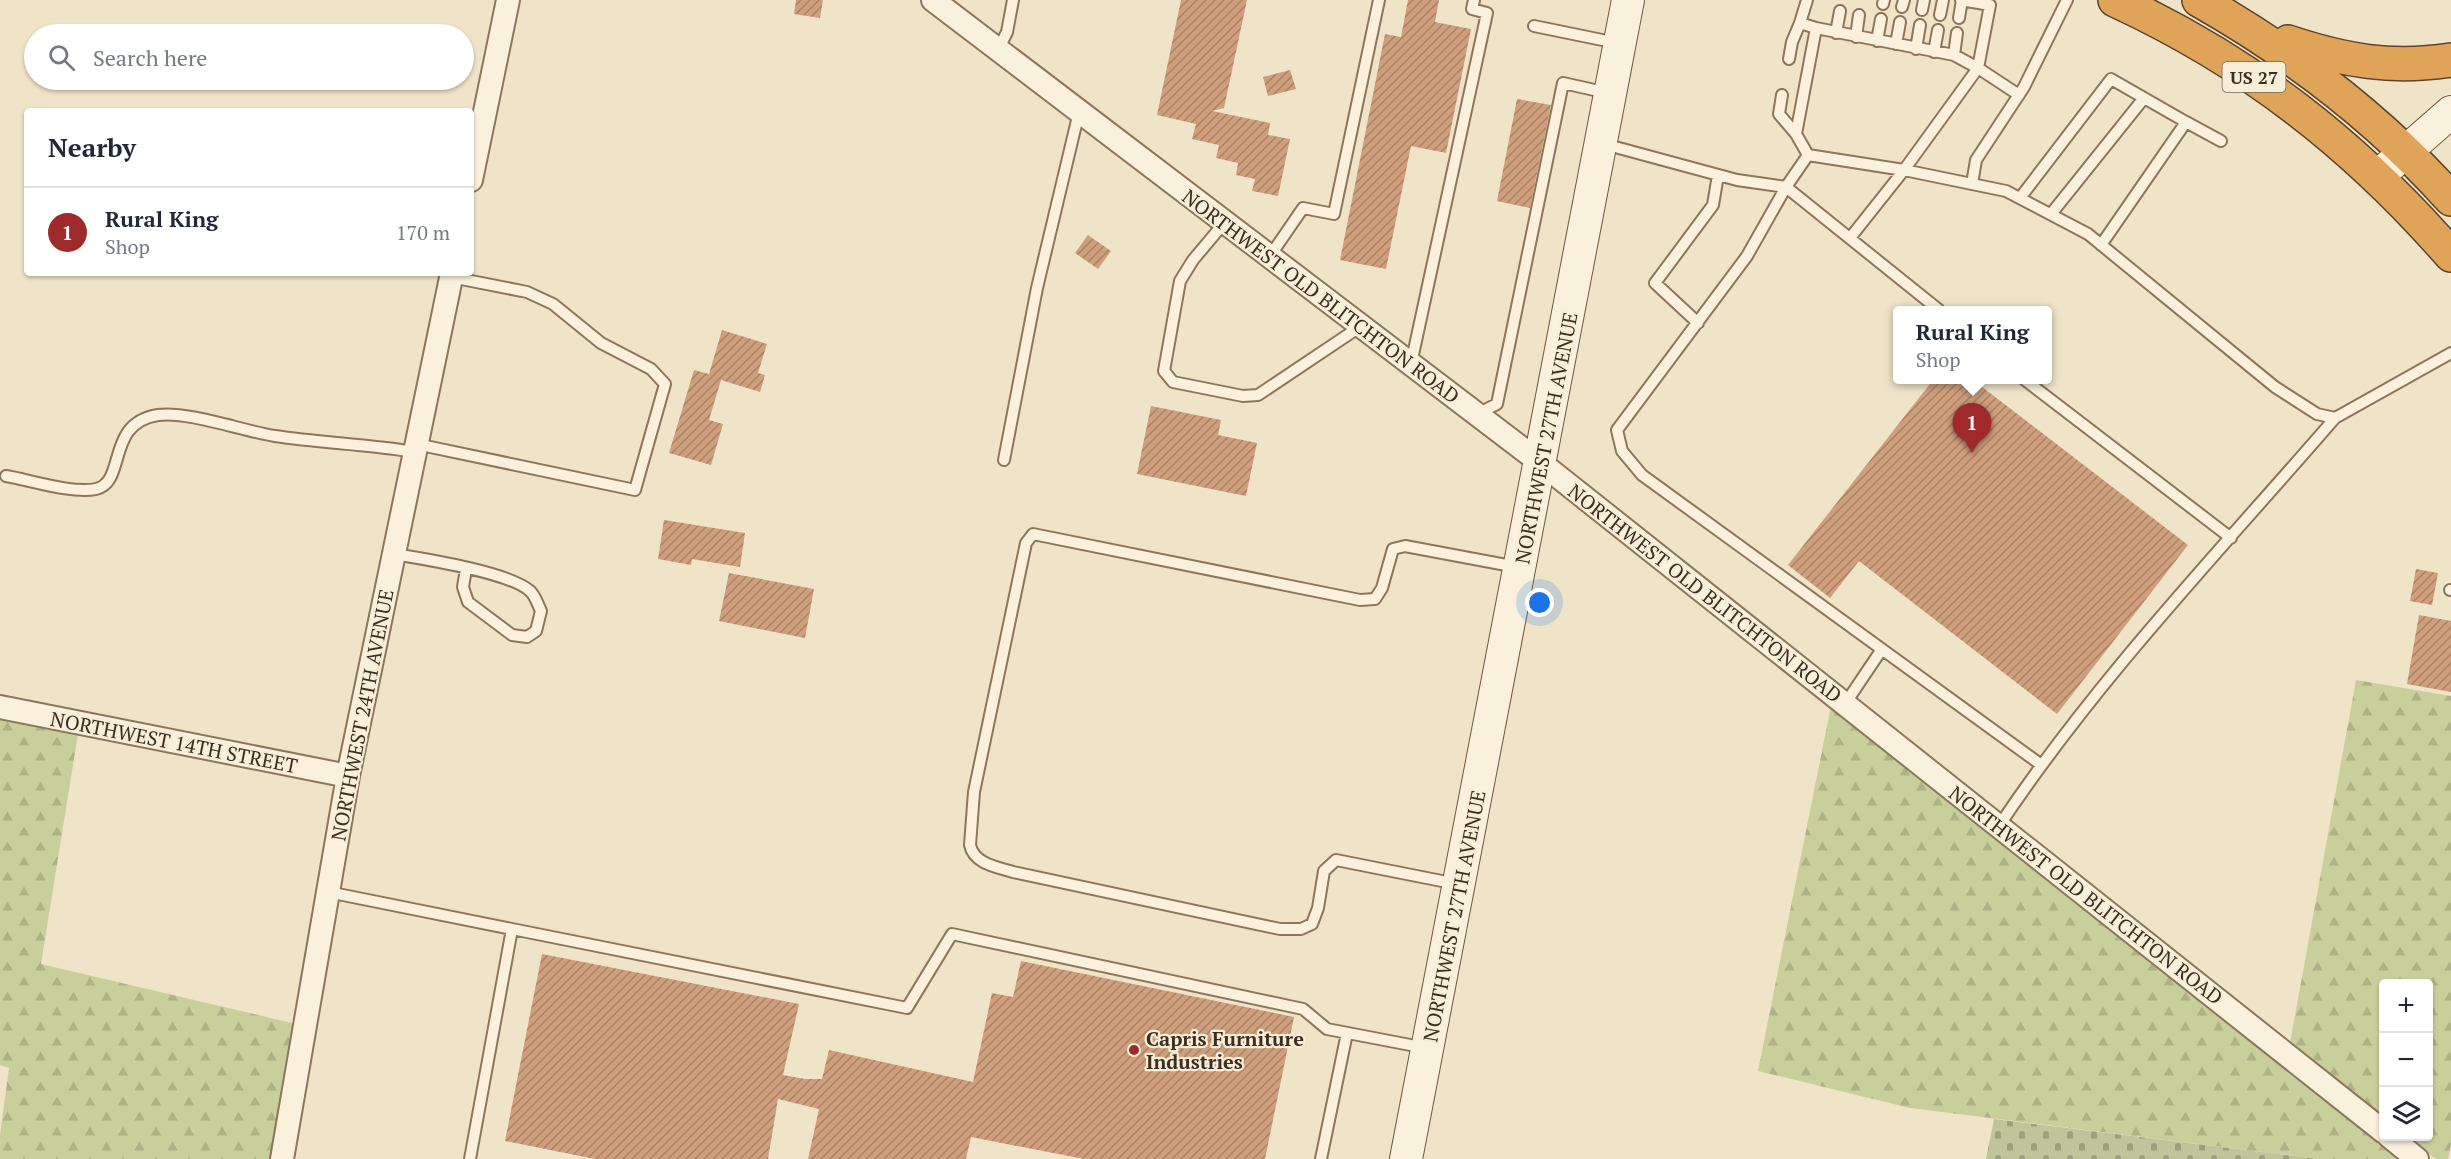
<!DOCTYPE html>
<meta charset="utf-8">
<style>
:root{--surface:#fff;--page:#f2f2f3;--text:#1f2937;--muted:#747a83;--line:#e0e1e3;--accent:#9e2a2b}
body{margin:0;font-family:"PT Serif",serif;background:var(--page);color:var(--text)}
.controls{position:absolute;right:18px;bottom:18px;display:grid;overflow:hidden;border-radius:6px;box-shadow:0 2px 4px #0004}
.controls button{width:54px;height:54px;display:grid;place-items:center;padding:0;border:0;border-bottom:2px solid var(--line);background:var(--surface);color:var(--text);font:30px sans-serif}
.you{position:absolute;left:1540px;top:603px;width:21px;height:21px;margin:-15px;border:4px solid #fff;border-radius:50%;background:#1a73e8;box-shadow:0 0 0 9px #1a73e833}
.badge{display:grid;place-items:center;width:39px;height:39px;border-radius:50%;background:var(--accent);color:#fff;font-size:20px;font-weight:700}
.pin{position:absolute;translate:-50% -50px;filter:drop-shadow(0 2px 3px #0008)}
.pin::after{content:'';position:absolute;top:32px;width:21px;height:18px;background:inherit;clip-path:polygon(0 0,100% 0,50% 100%)}
.popup{position:absolute;left:1893px;top:306px;width:159px;height:78px;box-sizing:border-box;display:grid;place-content:center;border-radius:6px;background:var(--surface);filter:drop-shadow(0 2px 4px #0005);font-size:20px;white-space:nowrap;color:var(--muted)}
.popup b{font-size:22px;color:var(--text)}
.popup::after{content:'';position:absolute;left:50%;top:100%;margin-left:-12px;border:12px solid transparent;border-top-color:var(--surface)}
.list{margin:0;padding:0;list-style:none}
h2{display:flex;justify-content:space-between;align-items:center;height:78px;margin:0;padding:0 24px;font-size:26px}
h2 small{font-size:20px;font-weight:400;color:var(--muted)}
.list li{display:grid;grid-template-columns:39px 1fr auto;gap:18px;align-items:center;box-sizing:border-box;height:90px;padding:0 24px;border-top:2px solid var(--line)}
.list b{display:block;font-size:22px;white-space:nowrap}
.list p{margin:0;font-size:20px;white-space:nowrap;color:var(--muted)}
.list em{font-size:20px;font-style:normal;color:var(--muted)}
.icon{flex:none;width:33px;height:33px;fill:none;stroke:currentColor;stroke-width:2;stroke-linecap:round;stroke-linejoin:round}
.map{position:relative;flex:none;width:2451px;height:1159px;overflow:hidden}
.search{position:absolute;background:var(--surface);box-shadow:0 2px 4px #0004;left:24px;top:24px;width:450px;height:66px;display:flex;align-items:center;gap:15px;box-sizing:border-box;padding:0 21px;border-radius:33px;color:var(--muted);font-size:22px}
.panel{position:absolute;background:var(--surface);box-shadow:0 2px 4px #0004;left:24px;top:108px;width:450px;height:168px;border-radius:6px}
.map>svg:first-child{display:block}
.forest{fill:url(#forest-firs)}
.cemetery{fill:url(#cemetery-stones)}
.building{fill:url(#building-hatch)}
.lines{fill:none;stroke-linecap:round;stroke-linejoin:round}
.lane-casing{stroke:#8d765c;stroke-width:14}
.street-casing{stroke:#8d765c;stroke-width:26}
.secondary-casing{stroke:#6f573f;stroke-width:34}
.highway-casing{stroke:#5b4430;stroke-width:36}
.lane{stroke:#faf1dc;stroke-width:10}
.street{stroke:#faf1dc;stroke-width:22}
.secondary{stroke:#faf1dc;stroke-width:32}
.highway{stroke:#e0a458;stroke-width:33}
.poi-dot{fill:#9e2a2b;stroke:#f7eed8;stroke-width:2}
.labels{text-anchor:middle;dominant-baseline:central;stroke-width:4.5;stroke-linejoin:round;paint-order:stroke}
.shield{fill:#f7eed8;stroke:#756857;stroke-width:1.5}
.shield-label{font-size:18px;font-weight:bold;fill:#3d2e20}
.street-label{font-size:20px;fill:#3d2e20;stroke:#f7eed8}
.poi-label{font-size:20px;font-weight:bold;fill:#3d2e20;stroke:#f7eed8;text-anchor:start}
</style>
<div class="map">
<svg width="2451" height="1159" viewBox="0 0 2451 1159">
<defs>
<pattern id="forest-firs" width="22" height="20" patternUnits="userSpaceOnUse" patternTransform="scale(1.5)"><rect width="22" height="20" fill="#c9cf9b"/><path d="M5 1l3.5 6h-7zM16 11l3.5 6h-7z" fill="#aeb285"/></pattern>
<pattern id="cemetery-stones" width="16" height="16" patternUnits="userSpaceOnUse" patternTransform="scale(1.5)"><rect width="16" height="16" fill="#bfc49a"/><path d="M2 7V4a2 2 0 0 1 4 0v3zM10 15v-3a2 2 0 0 1 4 0v3z" fill="#9ca07d"/></pattern>
<pattern id="building-hatch" width="6" height="6" patternUnits="userSpaceOnUse" patternTransform="scale(1.5)"><rect width="6" height="6" fill="#cf9f7d"/><path d="M-1 1l2-2M0 6l6-6M5 7l2-2" fill="none" stroke="#a98266"/></pattern>
</defs>
<rect width="100%" height="100%" fill="#f0e4c8"/>
<!-- forest -->
<path class="forest" d="M2356,680l95,16v448l-3,15h-12l-29,-22 21,-1v-152h-44l-1,134 -93,-75z
M1831,706l571,453h-84l-408,-51 -152,-37z
M0,718l78,16 -37,230 255,60 -24,135h-272v-24l9,-67 -9,-3z"/>
<!-- cemetery -->
<path class="cemetery" d="M1994,1119l324,40h-332z"/>
<!-- building -->
<path class="building" d="M796,0h27l-3,18 -26,-4z
M1181,0h66l-23,108 -12,3 58,12 -2,12 22,4 -12,57 -26,-5 3,-12 -19,-4 2,-12 -22,-5 3,-13 -27,-6 4,-15 -39,-9z
M1408,0h31l-4,22 36,7 -25,124 -35,-7 -25,123 -46,-9 45,-226 16,3z
M1290,70l6,19 -28,7 -5,-19z
M1517,99l34,6 -21,103 -33,-7z
M1088,235l23,16 -13,18 -23,-16z
M722,330l45,14 -9,29 7,2 -5,17 -39,-12 -12,40 14,4 -12,41 -42,-12 25,-83 15,4z
M1933,380h40l215,165 -131,169 -198,-153 -29,37 -42,-33z
M1151,406l70,14 -3,15 39,8 -11,53 -109,-22z
M664,520l81,13 -5,34 -48,-8 -1,6 -33,-6z
M2416,569l22,4 -6,32 -22,-4z
M729,573l85,16 -9,49 -86,-17z
M2419,615l32,6v71l-44,-8z
M542,954l257,50 -16,71 22,4h17l7,-29 144,32 19,-89 21,4 8,-36 273,56 -29,142h-181l-113,-22 -5,22h-158l11,-50 -41,-10 -10,60h-173l-90,-18z"/>
<g class="lines">
<defs>
<path id="lane" d="M1807,0l-7,23 16,5 -20,106 12,21
M1883,4l1,-4
M1902,7l2,-7
M1922,10l2,-10
M1940,15l3,-15
M1959,18l3,-18
M1534,26l83,17
M1816,28l138,27 24,13 12,-63 -29,-5
M1836,33l4,-22
M1856,37l3,-22
M1877,41l4,-22
M1896,44l4,-22
M1916,49l4,-24
M998,50l9,-18 6,-32
M1934,52l4,-22
M1954,55l3,-22
M1789,59l3,-17 8,-19
M1782,95l-3,19 17,20
M2186,122l35,19
M1604,144l133,36 49,7 22,-32 96,15 102,21 82,43 187,153 42,27 18,4 116,-65
M1972,184l4,-24 48,-73 43,-87
M2020,198l91,-119 75,43 -85,123
M2051,214l93,-116
M1225,222l-32,38 -13,21 -16,90 9,11 70,14 15,-1 103,-69
M1850,238l54,-68 74,-102 41,27
M1270,256l33,-48 31,6 45,-214
M1939,310l-153,-123 -39,69 -130,174 5,21 20,24 398,289
M1698,323l-43,-40 58,-78 5,-30
M1411,364l76,-351 -15,-4 2,-9
M2025,380l206,158
M1477,414l20,-10 66,-321 45,10
M416,444l219,46 30,-106 -14,-15 -50,-26 -48,-39 -26,-12 -76,-15
M1004,460l33,-172 42,-176
M6,476c24,4 66,18 90,13 31,-7 9,-66 62,-74 30,-4 85,16 117,21 46,7 93,8 140,16
M394,554c30,5 115,18 136,37 5,4 8,14 11,20l-5,20 -9,6 -15,-2 -44,-33 -5,-15 3,-18
M2450,590h1
M1845,704l37,-55
M1999,826c98,-147 221,-275 336,-408
M1457,884l-121,-24 -12,11 -6,37 -6,16 -11,5h-21l-267,-57c-16,-5 -39,-8 -43,-27l4,-53 52,-249 7,-9 327,66 15,-1 7,-11 11,-39 12,-3 112,21
M328,892l184,37
M470,1159l42,-230 395,79 45,-74 351,75 24,20 99,19
M1321,1159l26,-126"/>
<path id="street" d="M933,0l608,463 843,669
M471,180l37,-180
M0,707l348,69
M2389,1136l28,23
M282,1159l66,-383 104,-503"/>
<path id="secondary" d="M2378,176l73,-64
M1406,1159l222,-1159"/>
<path id="highway" d="M2115,0c134,62 239,144 336,255
M2199,0c95,54 179,118 252,199
M2288,42c57,19 103,27 163,18"/>
</defs>
<!-- lane casing -->
<use href="#lane" class="lane-casing"/>
<!-- street casing -->
<use href="#street" class="street-casing"/>
<!-- secondary casing -->
<use href="#secondary" class="secondary-casing"/>
<!-- highway casing -->
<use href="#highway" class="highway-casing"/>
<!-- lane -->
<use href="#lane" class="lane"/>
<!-- street -->
<use href="#street" class="street"/>
<!-- secondary -->
<use href="#secondary" class="secondary"/>
<!-- highway -->
<use href="#highway" class="highway"/>
</g>
<!-- markers -->
<circle class="poi-dot" cx="1134" cy="1050" r="6"/>
<g class="labels">
<!-- shield labels -->
<rect class="shield" x="2222.5" y="62" width="63" height="30" rx="4.5"/>
<g class="shield-label">
<text x="2254" y="77">US 27</text>
</g>
<!-- street labels -->
<g class="street-label">
<text transform="translate(1321 296) rotate(37)">NORTHWEST OLD BLITCHTON ROAD</text>
<text transform="translate(1546 438) rotate(-79)">NORTHWEST 27TH AVENUE</text>
<text transform="translate(1705 593) rotate(38)">NORTHWEST OLD BLITCHTON ROAD</text>
<text transform="translate(362 715) rotate(-79)">NORTHWEST 24TH AVENUE</text>
<text transform="translate(174 742) rotate(11)">NORTHWEST 14TH STREET</text>
<text transform="translate(2086 895) rotate(38)">NORTHWEST OLD BLITCHTON ROAD</text>
<text transform="translate(1454 916) rotate(-79)">NORTHWEST 27TH AVENUE</text>
</g>
<!-- poi labels -->
<g class="poi-label">
<text x="1146" y="1038">Capris Furniture<tspan x="1146" dy="23">Industries</tspan></text>
</g>
</g>
</svg>
<div class="controls">
<button>+</button>
<button>−</button>
<button><svg class="icon" aria-label="layers" viewBox="0 0 24 24"><path d="M12 4l9 5-9 5-9-5zM3 14l9 5 9-5"/></svg></button>
</div>
<div class="you"></div>
<div class="pin badge" style="left:1972px;top:453px">1</div>
<div class="popup"><b>Rural King</b>Shop</div>
<div class="search"><svg class="icon" aria-label="search" viewBox="0 0 24 24"><circle cx="10" cy="10" r="6"/><path d="M15 15l6 6"/></svg>Search here</div>
<section class="panel">
<h2>Nearby<small></small></h2>
<ul class="list">
<li><span class="badge">1</span><div><b>Rural King</b><p>Shop</p></div><em>170 m</em></li>
</ul>
</section>
</div>
